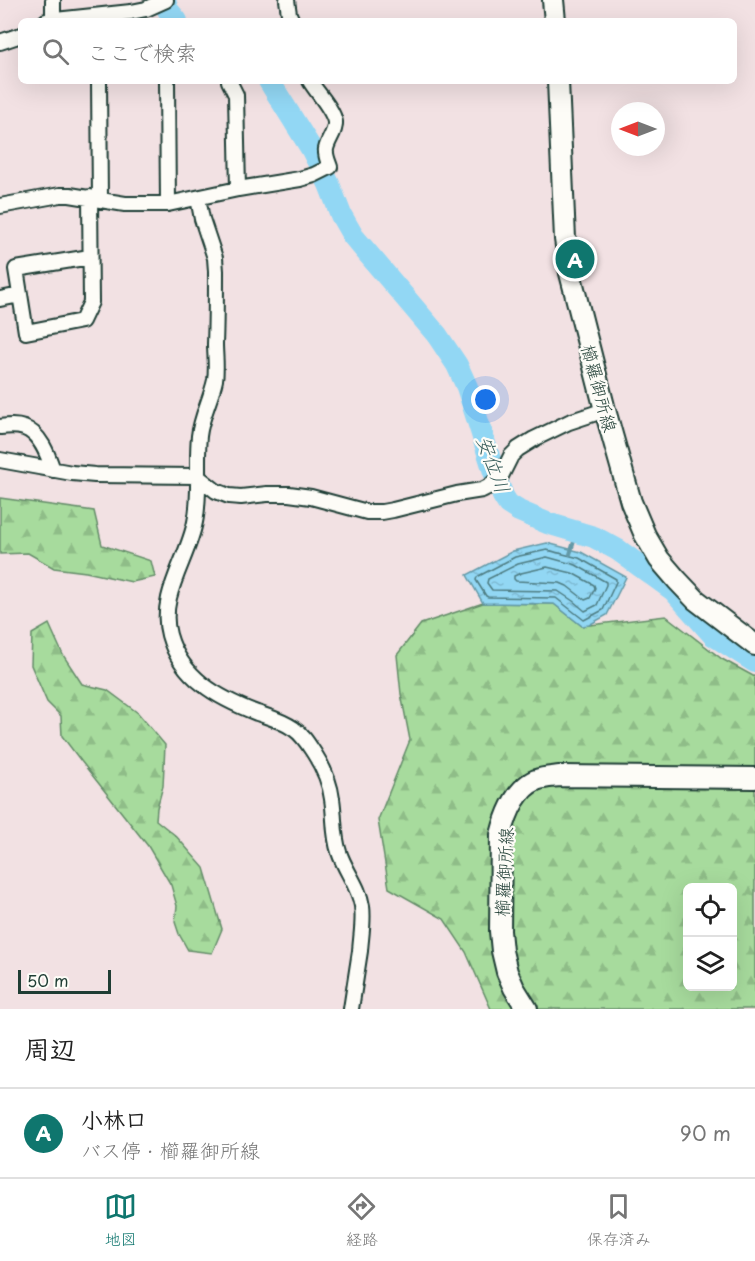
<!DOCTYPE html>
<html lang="ja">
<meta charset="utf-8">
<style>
:root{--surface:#fff;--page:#f2f2f2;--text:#222;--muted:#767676;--line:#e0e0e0;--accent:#0f766e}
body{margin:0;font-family:"Playpen Sans","Klee One",sans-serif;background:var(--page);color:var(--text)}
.controls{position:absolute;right:18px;bottom:18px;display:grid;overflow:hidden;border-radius:9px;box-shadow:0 6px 24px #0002}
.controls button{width:54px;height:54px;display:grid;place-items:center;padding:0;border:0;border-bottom:2px solid var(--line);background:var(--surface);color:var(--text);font:30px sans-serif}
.compass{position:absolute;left:611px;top:102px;width:54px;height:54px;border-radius:50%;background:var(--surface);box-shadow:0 6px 24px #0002;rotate:270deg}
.scale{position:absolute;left:18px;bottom:15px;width:93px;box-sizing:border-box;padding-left:6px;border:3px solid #1f3d34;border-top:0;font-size:16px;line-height:21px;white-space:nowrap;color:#1f3d34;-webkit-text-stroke:4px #fdfcf7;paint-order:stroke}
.you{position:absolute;left:486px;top:400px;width:21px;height:21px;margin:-15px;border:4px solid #fff;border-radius:50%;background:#1a73e8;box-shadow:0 0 0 9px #1a73e833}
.badge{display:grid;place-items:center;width:39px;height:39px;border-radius:50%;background:var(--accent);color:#fff;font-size:20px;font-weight:700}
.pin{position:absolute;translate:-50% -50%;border:3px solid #fff;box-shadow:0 2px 6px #0006}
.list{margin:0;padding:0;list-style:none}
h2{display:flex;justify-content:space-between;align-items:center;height:78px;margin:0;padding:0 24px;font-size:26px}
h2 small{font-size:20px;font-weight:400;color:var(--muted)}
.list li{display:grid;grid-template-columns:39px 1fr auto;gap:18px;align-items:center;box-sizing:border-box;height:90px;padding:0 24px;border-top:2px solid var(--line)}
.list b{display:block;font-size:22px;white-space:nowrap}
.list p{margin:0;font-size:20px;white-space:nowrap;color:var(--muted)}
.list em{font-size:20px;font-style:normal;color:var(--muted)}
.icon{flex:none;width:33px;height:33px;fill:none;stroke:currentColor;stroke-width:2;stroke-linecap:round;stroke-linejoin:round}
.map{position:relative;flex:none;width:755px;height:1009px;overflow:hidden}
.search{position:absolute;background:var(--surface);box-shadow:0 6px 24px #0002;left:18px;right:18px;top:18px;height:66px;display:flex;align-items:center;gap:15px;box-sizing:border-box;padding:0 21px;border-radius:9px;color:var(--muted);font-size:22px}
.sheet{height:168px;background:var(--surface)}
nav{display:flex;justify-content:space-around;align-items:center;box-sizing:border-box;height:84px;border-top:2px solid var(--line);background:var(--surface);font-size:16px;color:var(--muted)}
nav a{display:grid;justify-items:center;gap:3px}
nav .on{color:var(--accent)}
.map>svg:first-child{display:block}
.forest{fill:url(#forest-firs);stroke:#638c68;stroke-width:1.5;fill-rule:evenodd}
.water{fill:url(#water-ripples);stroke:#6499a7;stroke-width:1.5}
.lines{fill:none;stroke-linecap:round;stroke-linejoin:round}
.shore{stroke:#4d7b81;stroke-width:1.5}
.stream{stroke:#6499a7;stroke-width:4}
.river{stroke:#92d7f4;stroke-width:22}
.minor-casing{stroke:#1f3d34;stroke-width:18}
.secondary-casing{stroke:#1f3d34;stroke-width:24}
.minor{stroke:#fdfcf7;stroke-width:14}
.secondary{stroke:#fdfcf7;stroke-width:20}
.labels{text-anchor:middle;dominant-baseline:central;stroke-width:4.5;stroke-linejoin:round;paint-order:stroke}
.street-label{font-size:18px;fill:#1f3d34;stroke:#fdfcf7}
.water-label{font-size:20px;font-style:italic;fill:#365c5a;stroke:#fdfcf7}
</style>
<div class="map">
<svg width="755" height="1009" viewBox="0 0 755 1009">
<defs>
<pattern id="forest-firs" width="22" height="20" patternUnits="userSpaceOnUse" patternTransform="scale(1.5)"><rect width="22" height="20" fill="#a7db9d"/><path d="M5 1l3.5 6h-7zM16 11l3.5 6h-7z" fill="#8fbd88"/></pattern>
<pattern id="water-ripples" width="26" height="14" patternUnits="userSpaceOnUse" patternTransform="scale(1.5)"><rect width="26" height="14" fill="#92d7f4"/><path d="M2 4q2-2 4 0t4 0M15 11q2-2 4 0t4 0" fill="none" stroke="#7db9d2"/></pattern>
</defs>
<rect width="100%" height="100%" fill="#f2e1e3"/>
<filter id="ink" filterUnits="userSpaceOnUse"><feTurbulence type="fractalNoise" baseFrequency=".0167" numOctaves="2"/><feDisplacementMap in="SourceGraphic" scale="12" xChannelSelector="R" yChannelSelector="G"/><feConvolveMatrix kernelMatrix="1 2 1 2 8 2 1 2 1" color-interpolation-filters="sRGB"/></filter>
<g filter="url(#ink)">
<!-- forest -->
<path class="forest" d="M0,498l94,13 8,34 49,16 4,16 -23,5 -46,-10 -32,-4 -26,-15 -28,1z
M483,603l71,1 28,22 84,-10 56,43 33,18v332h-264l-25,-57 -22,-33 -55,-31 -11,-68 32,-80 -9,-46 -4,-39 24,-31zM688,888h44v98h-44z
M49,624l14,31 19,29 25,6 31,23 27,32 -2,41 -6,22 -1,12 20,16 28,32 18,61 -10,24 -24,-3 -9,-16 -4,-12 2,-16 -6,-21 -23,-39 -67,-85 -19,-25 -1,-20 -14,-14 -16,-37 1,-31z"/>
<!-- water -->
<path class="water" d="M547,543l34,9 45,25 -19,38 -18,10 -7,1 -28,-22 -71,-1 -16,-28 46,-24z"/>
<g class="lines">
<!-- shore -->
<path class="shore" d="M547,550l32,8 37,21v3l-13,28 -19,10 -28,-22 -68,-1 -2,-1 -10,-16 1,-3 38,-20z
M547,557l29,8 30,17v3l-9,20 -12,6 -12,-10 -15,-10 -66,-1 -5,-7 1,-4 30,-15z
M547,567l25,6 22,12 1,3 -5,10 -5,2 -18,-14 -7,-3 -44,-2 -2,-2v-3l7,-3z"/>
<!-- stream -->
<path class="stream" d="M570,554l7,-22"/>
<!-- river -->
<path class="river" d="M165,0l3,10 9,11
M269,81l43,69 17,34 12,31 12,21 84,99 20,30 10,22 27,85 9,24 5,8 11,7 28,12 47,14 24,13 55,40 40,45 42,27"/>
<defs>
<path id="minor" d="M53,0v20
M287,0l2,14 3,7
M46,21l85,-9 15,-3 20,-9
M0,42l21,-7
M99,81l1,119
M167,81l1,123
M229,81l7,14 2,94
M90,197l1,105 -9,19 -56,11 -10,-63 74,-12
M198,198l4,21 13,39 1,13c0,24 0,49 -1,73 0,11 2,24 0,36 -4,19 -14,37 -16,56 -3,29 2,58 -4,86 -7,37 -37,74 -26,113 12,43 49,63 88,78 12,4 26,8 37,16 9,6 14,15 20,24 9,14 16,29 18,46 3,18 1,36 7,53 6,19 20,34 23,54 2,15 -1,30 -2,45 -3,19 -6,39 -9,58
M0,206l60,-11h10l55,9h43l70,-15 62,-10 14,-4 16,-8c-2,-6 -5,-12 -4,-18 2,-10 10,-17 9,-27 -2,-13 -18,-29 -25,-41
M0,299l20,-4
M0,427c8,-1 16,-2 24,1 16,5 24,27 29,42
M0,460l72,13 23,2 102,1 19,15 13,5 12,1 26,-3h22l22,3 56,15h15l11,-2 64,-16 25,-4 8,-4 11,-10 10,-20 7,-7 16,-10 35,-17 36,-12"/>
<path id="secondary" d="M553,0l2,21
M558,81l7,158 5,34 35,137 26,92 14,33 14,24 18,21 19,20 59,45
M527,1009l-13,-21 -7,-16 -5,-21 -2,-20 1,-96c5,-20 14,-46 35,-55 8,-3 16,-3 24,-4l195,2"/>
</defs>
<!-- minor casing -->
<use href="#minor" class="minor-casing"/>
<!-- secondary casing -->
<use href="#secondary" class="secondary-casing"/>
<!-- minor -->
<use href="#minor" class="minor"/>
<!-- secondary -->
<use href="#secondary" class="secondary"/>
</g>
</g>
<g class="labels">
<!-- street labels -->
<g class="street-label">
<text transform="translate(600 388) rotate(75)">櫛羅御所線</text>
<text transform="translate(503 872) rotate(-87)">櫛羅御所線</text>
</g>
<!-- water labels -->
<g class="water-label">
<text transform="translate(494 464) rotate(70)">安位川</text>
</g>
</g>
</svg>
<div class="controls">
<button><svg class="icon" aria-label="locate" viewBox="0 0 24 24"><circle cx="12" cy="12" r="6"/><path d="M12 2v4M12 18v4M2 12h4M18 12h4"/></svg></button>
<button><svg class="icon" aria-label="layers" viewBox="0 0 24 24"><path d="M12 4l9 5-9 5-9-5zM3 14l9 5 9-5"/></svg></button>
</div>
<svg class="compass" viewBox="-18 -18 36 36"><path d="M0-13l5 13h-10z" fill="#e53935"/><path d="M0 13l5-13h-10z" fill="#767676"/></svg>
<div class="scale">50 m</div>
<div class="you"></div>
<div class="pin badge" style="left:575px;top:259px">A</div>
<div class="search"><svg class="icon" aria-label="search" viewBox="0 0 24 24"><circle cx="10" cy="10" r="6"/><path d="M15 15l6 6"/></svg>ここで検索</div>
</div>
<section class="sheet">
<h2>周辺<small></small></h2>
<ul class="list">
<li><span class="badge">A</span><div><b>小林口</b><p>バス停 · 櫛羅御所線</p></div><em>90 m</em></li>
</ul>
</section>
<nav>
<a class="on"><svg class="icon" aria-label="map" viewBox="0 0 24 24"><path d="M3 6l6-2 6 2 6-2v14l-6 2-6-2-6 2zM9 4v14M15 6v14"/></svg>地図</a>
<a><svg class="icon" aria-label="directions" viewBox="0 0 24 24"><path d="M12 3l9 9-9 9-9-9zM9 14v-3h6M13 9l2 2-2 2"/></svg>経路</a>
<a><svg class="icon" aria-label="saved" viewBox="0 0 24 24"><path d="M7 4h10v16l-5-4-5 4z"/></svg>保存済み</a>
</nav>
